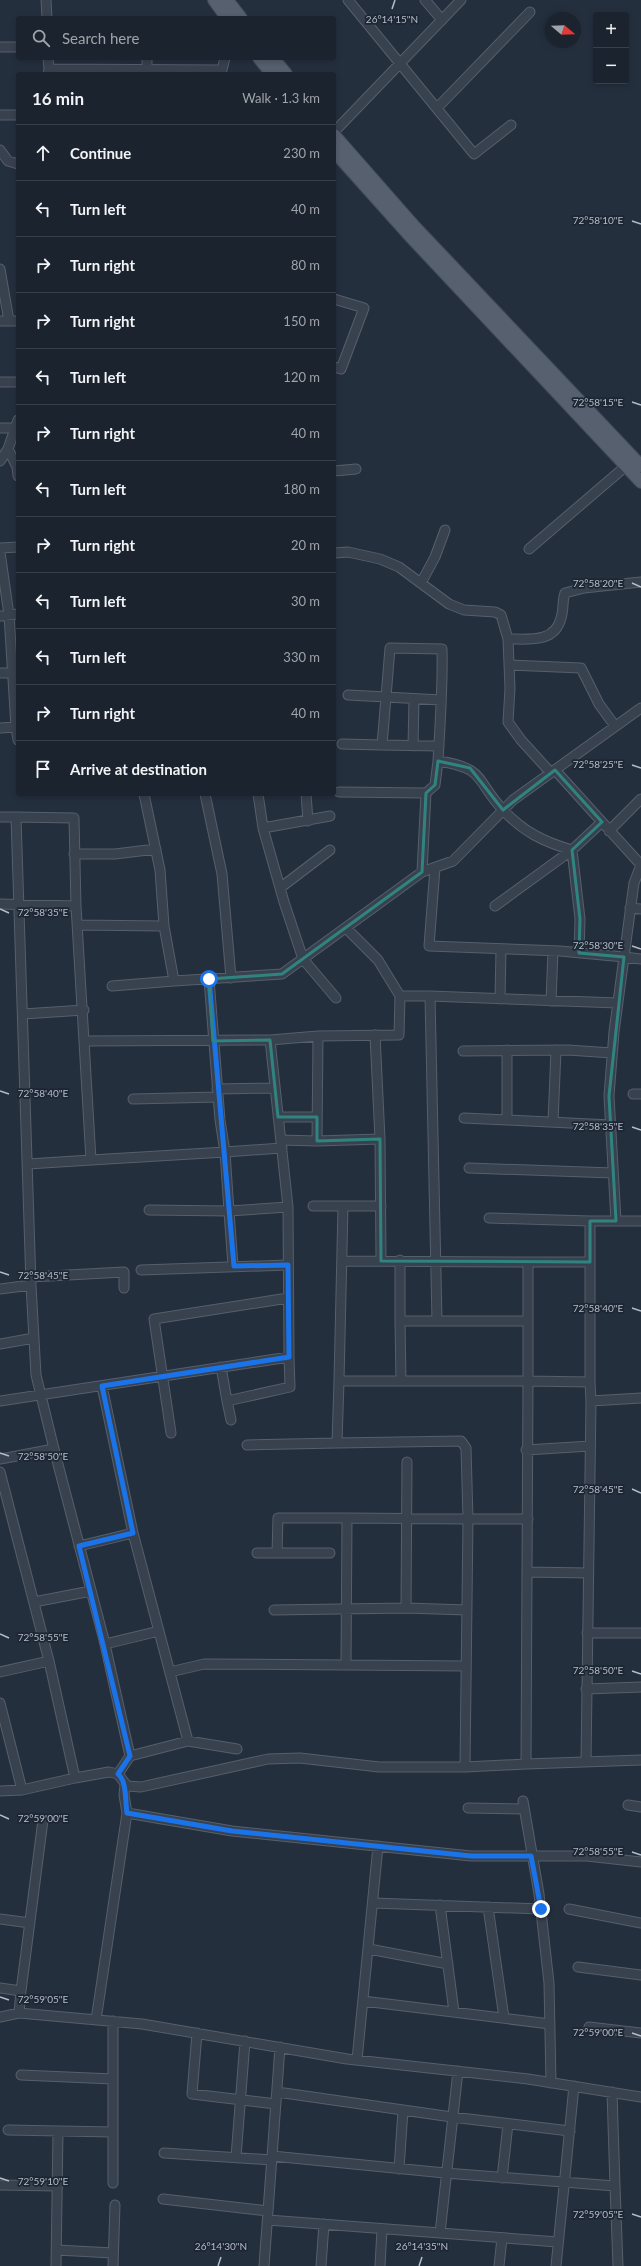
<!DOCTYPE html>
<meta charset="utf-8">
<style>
:root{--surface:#1b232e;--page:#242b36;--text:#f1f3f6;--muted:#a0a4aa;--line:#39404a}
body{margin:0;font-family:Lato,sans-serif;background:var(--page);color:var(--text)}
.controls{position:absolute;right:12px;top:12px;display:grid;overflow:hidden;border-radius:4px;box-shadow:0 2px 6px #0003}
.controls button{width:36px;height:36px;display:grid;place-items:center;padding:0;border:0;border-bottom:1px solid var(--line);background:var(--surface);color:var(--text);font:20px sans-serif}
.compass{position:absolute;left:545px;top:12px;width:36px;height:36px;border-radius:50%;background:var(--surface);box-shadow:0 2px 6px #0003;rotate:109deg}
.stop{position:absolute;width:12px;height:12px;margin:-9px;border:3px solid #1a73e8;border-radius:50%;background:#fff}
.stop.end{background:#1a73e8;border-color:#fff;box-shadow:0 1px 4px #0008}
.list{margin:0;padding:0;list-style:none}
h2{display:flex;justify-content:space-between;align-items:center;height:52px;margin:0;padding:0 16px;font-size:17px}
h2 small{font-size:13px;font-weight:400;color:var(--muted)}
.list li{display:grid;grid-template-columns:26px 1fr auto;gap:12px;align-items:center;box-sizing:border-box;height:56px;padding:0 16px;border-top:1px solid var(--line)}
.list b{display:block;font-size:15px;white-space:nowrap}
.list em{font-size:13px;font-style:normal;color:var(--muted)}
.icon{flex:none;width:22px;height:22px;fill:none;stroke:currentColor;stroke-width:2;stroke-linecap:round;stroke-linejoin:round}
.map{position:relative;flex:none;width:641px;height:2266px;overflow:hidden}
.search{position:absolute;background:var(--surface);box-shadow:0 2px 6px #0003;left:16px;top:16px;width:320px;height:44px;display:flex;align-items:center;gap:10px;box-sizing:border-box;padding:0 14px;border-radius:4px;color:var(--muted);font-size:15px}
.panel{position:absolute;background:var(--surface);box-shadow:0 2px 6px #0003;left:16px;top:72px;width:320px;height:724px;border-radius:4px}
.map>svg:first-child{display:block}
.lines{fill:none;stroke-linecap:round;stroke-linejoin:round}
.minor-casing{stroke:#565f6c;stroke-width:11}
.major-casing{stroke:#414a57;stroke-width:14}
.minor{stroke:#38414e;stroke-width:9}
.major{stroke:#56606e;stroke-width:12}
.route{stroke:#1a73e8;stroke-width:5}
.marked{fill:none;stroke:#308480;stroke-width:3;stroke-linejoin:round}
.ticks{fill:none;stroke:#b4bcc9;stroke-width:1.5}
.ticks-label{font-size:10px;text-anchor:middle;fill:#b4bcc9;stroke:#1d2633;stroke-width:3.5;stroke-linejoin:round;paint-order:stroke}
</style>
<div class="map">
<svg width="641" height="2266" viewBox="0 0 641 2266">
<rect width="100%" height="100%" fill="#242f3e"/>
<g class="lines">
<defs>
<path id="minor" d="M46,0l1,18
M348,0l126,154 37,-29
M425,0l17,20
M0,47h18
M48,58l1,11
M147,58v11
M48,74l1,-5 172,1
M221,74l4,-16
M437,108l93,-96
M0,115h18
M334,132l127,-132
M0,150l8,11 10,3
M0,269l9,52
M334,299l30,9 -23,61 -7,-2
M0,321h18
M0,382h18
M0,428h15
M8,449l9,18 1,9
M0,461l8,-12 10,-29
M334,471l22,-2
M0,548l18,-1
M529,549l97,-83
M0,552l9,63 7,112 -16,1
M334,553l14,-1 32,7 19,8 50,37 15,6 31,2 6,3 7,24
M421,583l14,-26 10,-27
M0,616l18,-2
M509,665l72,3 18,36 16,22
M0,673l18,-1
M348,695l38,2 -4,48 57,1
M16,727l2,13
M342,744l40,1
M413,746l1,-47
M438,761c2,-37 5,-75 4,-112l-52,-1 -4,49 55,3
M551,773l-30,-33 -13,-18 2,-34 -2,-49c21,0 47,4 53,-21 3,-9 1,-17 4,-25l19,-5 57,-6
M339,792l87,1 -4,79
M426,793l9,-8 3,-24c49,7 37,20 66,50 20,21 40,31 68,39l8,69 -1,34
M144,794l16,76 4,56
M205,794l17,80 9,104
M258,794l5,34
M306,794l2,27
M330,816l-67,12 21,74 19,57 33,39
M0,817h16l15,468 5,90 18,74 -54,10
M16,817l58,1 2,88
M609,831l32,-32
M74,854h41l41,-5
M435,868l-6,78 131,5 64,6 10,-74 7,-18 -39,-43
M280,888l50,-38
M0,904l76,2 15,254 134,-8 4,59 59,-4 1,150 -289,44
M495,906l77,-56 30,-28 -47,-52
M630,908l11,1
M77,925l87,1 10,55 108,-7 140,-102 31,-11 60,-61 128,-92
M209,979l11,141 5,32 57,-4
M112,986l62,-5
M400,996h30l7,325h91
M430,996l188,7
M500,999l1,-50
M551,1001l2,-50
M23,1014l61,-4
M375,1035l5,104
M318,1036l81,-1 1,-39 -22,-36 -32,-32
M270,1040l48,-4 -1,105 -36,-1
M85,1041l185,-1 18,167
M463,1051l105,-1 44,3
M217,1089l58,-1
M633,1094h8
M133,1099l85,-2
M278,1117h39
M464,1118l43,2v-70
M507,1120l104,5
M553,1122l3,-72
M317,1141l63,-2 1,122
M28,1164l63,-4
M469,1168l144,5
M313,1206h68
M149,1210l80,1 4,55
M489,1218l101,3
M616,1221l-7,-125 5,-64 10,-75 17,2
M400,1260v61
M342,1261l186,1v119h-127l-1,-60h37
M528,1262h62
M141,1270l147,-5
M31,1277l93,-5v16
M0,1289l31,-4
M0,1344l34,-6
M221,1367l6,34 63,-14 -1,-30
M339,1381l4,-175
M401,1381h-62l-2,62 124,-2 5,7 2,71h60
M590,1382v-161h51
M102,1386l31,147
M641,1398l-50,3 -1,-19 -62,-1 -2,383 115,-4
M227,1401l4,19
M171,1433l-17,-114 134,-21
M247,1445l90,-2
M54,1449l50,191 26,116 58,-15 49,8
M526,1450l64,-4
M407,1462l-1,146 61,2
M0,1472l49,189
M79,1546l54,-13 55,208
M257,1553h20
M330,1553h-53l1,-35h69
M527,1572l61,1
M34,1602l57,-11
M274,1610l132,-2
M587,1633h54
M105,1644l54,-13
M346,1665l120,1
M0,1672l49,-11 26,117
M170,1672l34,-8 142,1 1,-147 121,1 -3,248
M586,1689l55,-2
M0,1703l22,87
M586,1762l5,-361
M118,1774l12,-18
M0,1791l22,-1 53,-12 34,-6 9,2 9,12 14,1 127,-28 32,-1 79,9h86l61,-3
M523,1801l16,93 10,89 2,100
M628,1805l13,2
M468,1808l56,1
M127,1813l105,18 239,25h116l54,6
M373,1903l168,6
M440,1905l14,107
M488,1907l16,111
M569,1909l72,14
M0,1919l30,4
M369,1949l79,15
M578,1967l63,8
M0,1988l21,3 -2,22
M21,1991l22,-171
M363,2001l187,23
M0,2017l19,-4 123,11 205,35 181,20 113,18
M96,2020l31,-207 -3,-18 1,-10
M113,2021v162
M589,2027l52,6
M197,2033l-5,61 84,10
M357,2060l21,-214
M21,2075l92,4
M277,2092l175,25 118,14
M8,2130l105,2
M164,2153l108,7
M272,2156l173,17 170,13 -3,-94
M236,2157l9,-116
M399,2169l4,-59
M502,2178l6,-54
M0,2185l58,1
M615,2186l3,80
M163,2199l105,12
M268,2220l290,22
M440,2233l18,-162
M57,2250l56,3
M56,2266l2,-135
M113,2266l2,-61
M264,2266l16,-219
M321,2266l3,-42
M380,2266l2,-37
M499,2266l3,-28
M556,2266l18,-180"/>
<path id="major" d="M214,0l13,18
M227,0l14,18
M259,58l13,16
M273,58l13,16
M334,135l79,90 228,241
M334,151l77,86 230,245"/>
</defs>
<!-- minor casing -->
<use href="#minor" class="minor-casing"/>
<!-- major casing -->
<use href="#major" class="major-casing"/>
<!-- minor -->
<use href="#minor" class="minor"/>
<!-- major -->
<use href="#major" class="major"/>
</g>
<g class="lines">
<!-- route -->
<path class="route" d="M209,979l25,287 54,-1 1,92 -187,29 31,147 -54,13 51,210 -12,18c9,7 7,27 9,39l105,18 239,25h60l10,53"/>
</g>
<!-- marked area -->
<path class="marked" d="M438,761l32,7 33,42 52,-40 47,52 -30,28 8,69 -1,34 45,4 -15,139 7,125h-26v41l-209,-1 -1,-122 -63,2v-24h-39l-8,-77 -57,1 -4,-62 73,-5 140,-102 4,-79 9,-8z"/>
<!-- ticks -->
<path class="ticks" d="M392,9l3,-9M632,221l9,3M632,402l9,3M632,583l9,4M632,765l9,3M0,909l9,4M632,946l9,3M0,1091l9,3M632,1127l9,3M0,1272l9,3M632,1308l9,3M0,1453l9,3M632,1489l9,4M0,1634l9,4M632,1671l9,3M0,1815l9,4M632,1852l9,3M0,1997l9,3M632,2033l9,3M0,2178l9,3M632,2214l9,3M218,2266l3,-9M419,2266l3,-9"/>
<g class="ticks-label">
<text x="392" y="23">26°14'15"N</text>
<text x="598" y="224">72°58'10"E</text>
<text x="598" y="406">72°58'15"E</text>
<text x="598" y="587">72°58'20"E</text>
<text x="598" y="768">72°58'25"E</text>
<text x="43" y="916">72°58'35"E</text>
<text x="598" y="949">72°58'30"E</text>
<text x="43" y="1097">72°58'40"E</text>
<text x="598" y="1130">72°58'35"E</text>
<text x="43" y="1279">72°58'45"E</text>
<text x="598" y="1312">72°58'40"E</text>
<text x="43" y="1460">72°58'50"E</text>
<text x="598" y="1493">72°58'45"E</text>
<text x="43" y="1641">72°58'55"E</text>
<text x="598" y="1674">72°58'50"E</text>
<text x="43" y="1822">72°59'00"E</text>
<text x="598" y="1855">72°58'55"E</text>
<text x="43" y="2003">72°59'05"E</text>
<text x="598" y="2036">72°59'00"E</text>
<text x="43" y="2185">72°59'10"E</text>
<text x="598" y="2218">72°59'05"E</text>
<text x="221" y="2250">26°14'30"N</text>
<text x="422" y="2250">26°14'35"N</text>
</g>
</svg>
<div class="controls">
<button>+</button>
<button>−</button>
</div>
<svg class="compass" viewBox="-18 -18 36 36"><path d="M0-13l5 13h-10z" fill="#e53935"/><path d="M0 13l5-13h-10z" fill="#a0a4aa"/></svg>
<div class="stop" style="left:209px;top:979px"></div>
<div class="stop end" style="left:541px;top:1909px"></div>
<div class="search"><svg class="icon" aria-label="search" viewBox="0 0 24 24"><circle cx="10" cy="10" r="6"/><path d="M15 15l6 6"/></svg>Search here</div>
<section class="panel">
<h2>16 min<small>Walk · 1.3 km</small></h2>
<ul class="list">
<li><svg class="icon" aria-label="ahead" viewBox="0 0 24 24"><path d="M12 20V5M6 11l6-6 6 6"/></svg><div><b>Continue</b></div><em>230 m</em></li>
<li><svg class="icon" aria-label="left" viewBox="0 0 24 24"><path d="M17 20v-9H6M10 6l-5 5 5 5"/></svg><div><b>Turn left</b></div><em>40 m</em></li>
<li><svg class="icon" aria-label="right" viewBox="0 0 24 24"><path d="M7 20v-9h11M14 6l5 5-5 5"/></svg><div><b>Turn right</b></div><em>80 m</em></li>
<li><svg class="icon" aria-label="right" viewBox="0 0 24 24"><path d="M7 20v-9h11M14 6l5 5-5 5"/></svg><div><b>Turn right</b></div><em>150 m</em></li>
<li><svg class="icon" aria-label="left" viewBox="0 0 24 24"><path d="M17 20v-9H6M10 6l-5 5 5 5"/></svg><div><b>Turn left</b></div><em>120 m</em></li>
<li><svg class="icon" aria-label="right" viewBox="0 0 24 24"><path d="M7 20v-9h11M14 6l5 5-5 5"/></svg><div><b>Turn right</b></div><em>40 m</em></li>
<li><svg class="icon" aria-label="left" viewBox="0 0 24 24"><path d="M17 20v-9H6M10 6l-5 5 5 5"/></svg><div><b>Turn left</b></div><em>180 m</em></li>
<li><svg class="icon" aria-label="right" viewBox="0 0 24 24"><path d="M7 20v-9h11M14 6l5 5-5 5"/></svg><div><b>Turn right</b></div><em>20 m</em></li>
<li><svg class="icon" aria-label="left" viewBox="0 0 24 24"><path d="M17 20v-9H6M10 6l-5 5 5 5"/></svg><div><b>Turn left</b></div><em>30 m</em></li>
<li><svg class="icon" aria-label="left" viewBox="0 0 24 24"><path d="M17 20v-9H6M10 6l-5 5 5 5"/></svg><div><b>Turn left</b></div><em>330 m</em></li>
<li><svg class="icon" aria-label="right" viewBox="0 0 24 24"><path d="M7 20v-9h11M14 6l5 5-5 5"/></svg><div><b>Turn right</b></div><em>40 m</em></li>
<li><svg class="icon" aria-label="arrive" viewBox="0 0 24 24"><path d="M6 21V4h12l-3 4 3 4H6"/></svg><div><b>Arrive at destination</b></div></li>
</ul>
</section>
</div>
